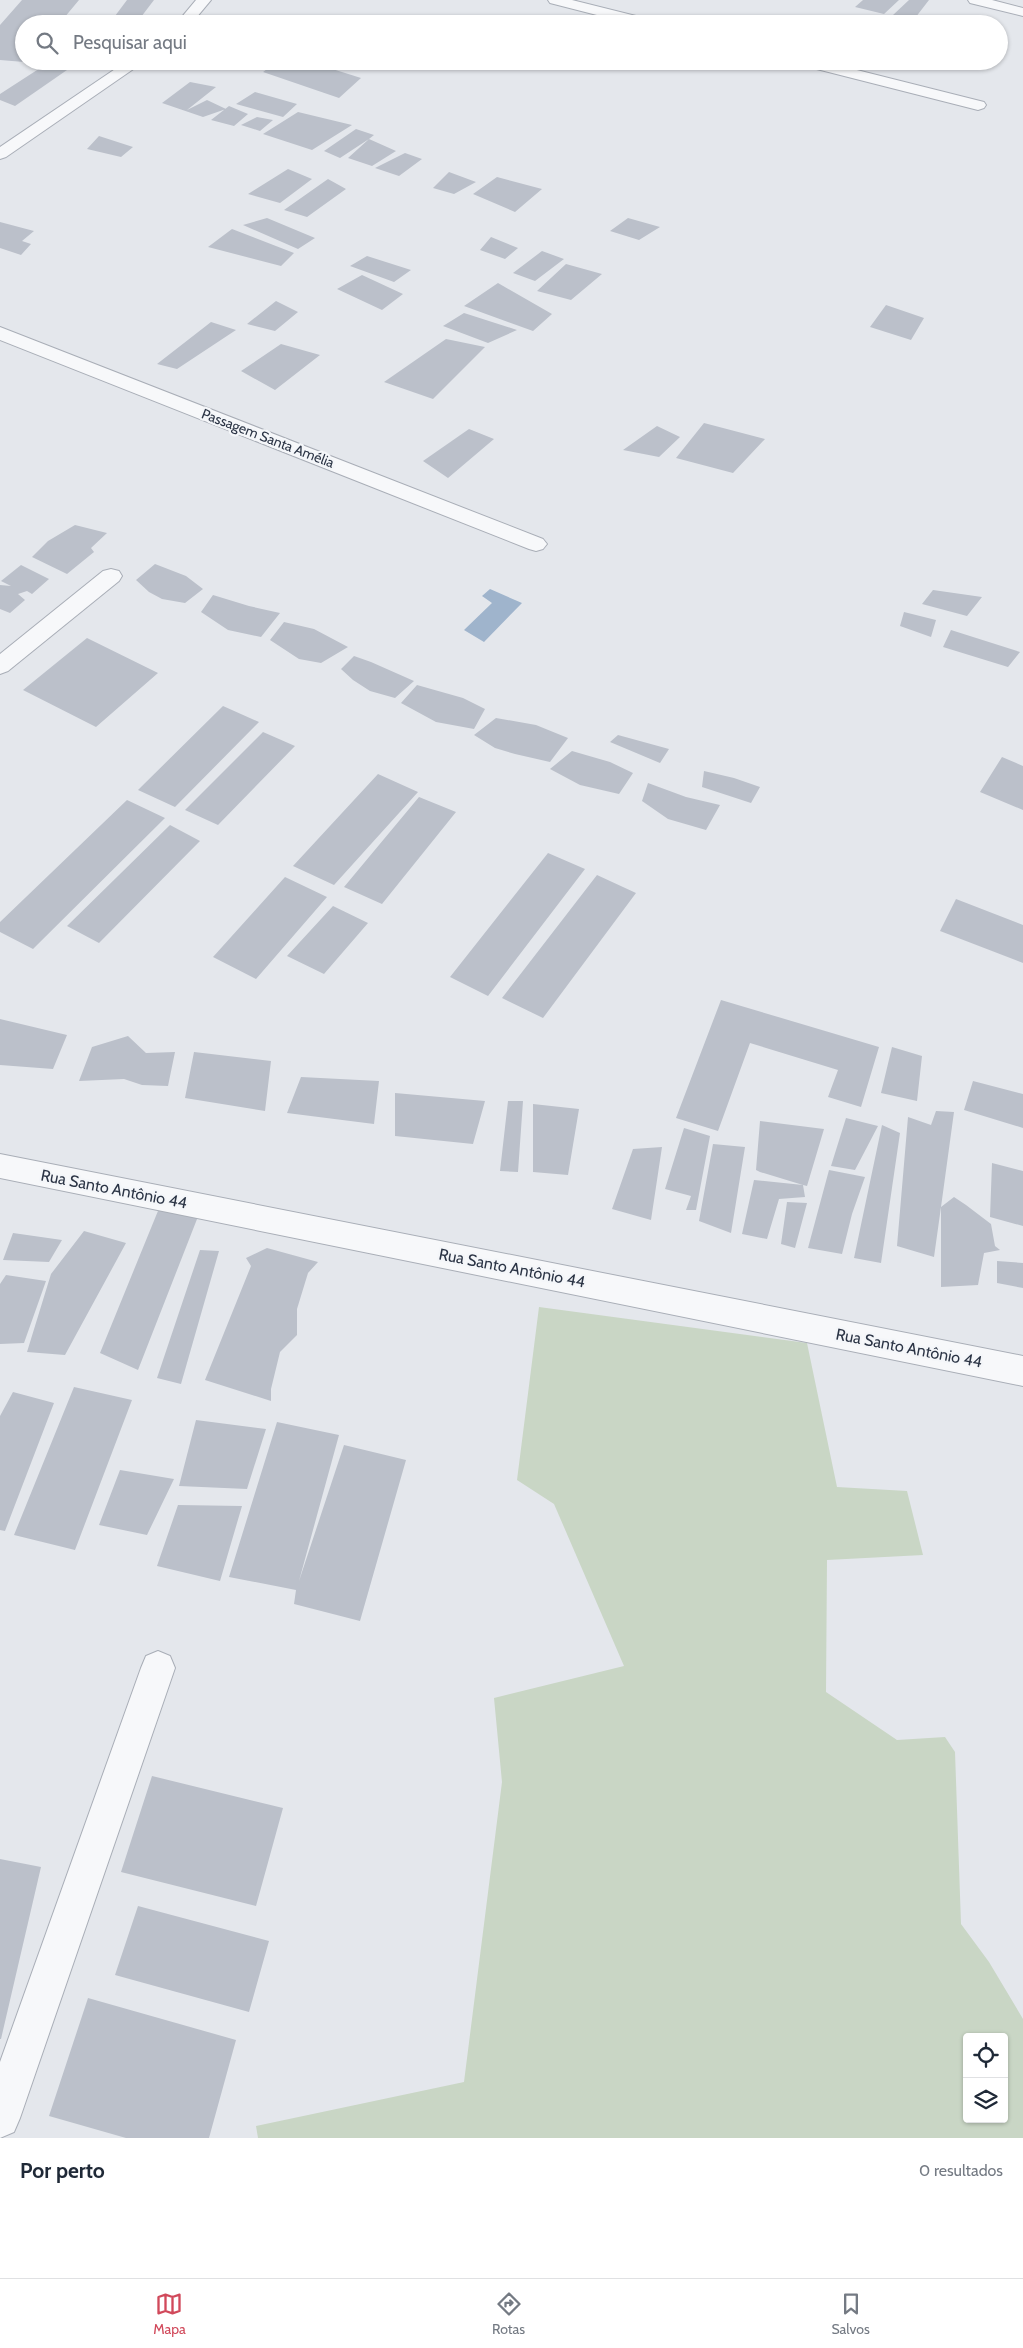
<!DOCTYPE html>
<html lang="pt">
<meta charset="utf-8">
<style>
:root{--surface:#fff;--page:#f6f6f7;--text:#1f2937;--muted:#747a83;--line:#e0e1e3;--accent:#d1495b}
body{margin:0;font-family:Cabin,sans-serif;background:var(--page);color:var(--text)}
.controls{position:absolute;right:15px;bottom:15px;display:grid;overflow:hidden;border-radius:5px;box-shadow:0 1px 4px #0004}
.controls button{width:45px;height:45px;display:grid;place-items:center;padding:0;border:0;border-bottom:1px solid var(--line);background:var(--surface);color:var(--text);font:25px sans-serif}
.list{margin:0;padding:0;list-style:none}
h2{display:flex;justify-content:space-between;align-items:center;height:65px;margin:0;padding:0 20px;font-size:21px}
h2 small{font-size:16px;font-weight:400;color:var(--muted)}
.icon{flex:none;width:28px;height:28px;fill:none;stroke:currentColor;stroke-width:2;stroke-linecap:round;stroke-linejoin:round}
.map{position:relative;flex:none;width:1023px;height:2138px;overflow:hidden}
.search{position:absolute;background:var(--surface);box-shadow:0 1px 4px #0004;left:15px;right:15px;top:15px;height:55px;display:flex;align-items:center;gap:12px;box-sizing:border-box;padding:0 18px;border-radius:28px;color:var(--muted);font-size:19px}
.sheet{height:140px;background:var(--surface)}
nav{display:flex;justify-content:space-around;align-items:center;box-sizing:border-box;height:70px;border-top:1px solid var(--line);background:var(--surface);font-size:14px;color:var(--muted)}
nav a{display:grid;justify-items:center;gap:2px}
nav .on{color:var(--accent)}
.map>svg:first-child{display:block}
.green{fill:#c9d6c5;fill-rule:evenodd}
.water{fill:#9fb4cc}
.building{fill:#bbc0ca}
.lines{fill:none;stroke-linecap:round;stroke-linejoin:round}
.service-casing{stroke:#a9aeb7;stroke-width:2}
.minor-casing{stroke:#a9aeb7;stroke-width:2}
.tertiary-casing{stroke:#a9aeb7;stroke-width:2}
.service{fill:#f7f8fa;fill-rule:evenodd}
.minor{fill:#f7f8fa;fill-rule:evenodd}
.tertiary{fill:#f7f8fa;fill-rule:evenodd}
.labels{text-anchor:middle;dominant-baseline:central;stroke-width:4.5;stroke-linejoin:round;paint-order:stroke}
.far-street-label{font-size:14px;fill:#2b3445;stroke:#f4f6f9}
.street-label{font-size:16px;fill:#2b3445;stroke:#f4f6f9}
</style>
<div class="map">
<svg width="1023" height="2138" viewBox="0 0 1023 2138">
<rect width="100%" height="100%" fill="#e4e7ec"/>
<!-- green -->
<path class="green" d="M539,1307l268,36 30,144 70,4 16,64 -96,5 -1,132 71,48 48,-3 10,15 6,172 28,38 34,57v119h-765l-2,-12 208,-44 38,-300 -8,-84 130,-32 -70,-162 -37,-24zM967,2037h37v82h-37z"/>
<!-- water -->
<path class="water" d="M490,589l32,14 -38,39 -20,-12 28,-27 -10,-7z"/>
<!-- building -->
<path class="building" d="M22,0h57l-20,24h-35v38l-24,-2v-35z
M127,0h27l-16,21 -29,3z
M863,0h36l-15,14 -29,-7z
M909,0h20l-17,22 -19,-7z
M51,61h29l-65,45 -15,-6v-6z
M278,61h29l54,17 -22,20 -76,-26z
M190,82l26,5 -29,23 20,-10 19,9 -23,8 -41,-14z
M255,92l42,12 -14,13 -47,-13z
M229,106l19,8 -14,12 -23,-6z
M298,112l54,13 -40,25 -49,-16z
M257,117l16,3 -13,11 -19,-6z
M356,129l18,6 -5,4 27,12 -24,15 -24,-8 21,-19 -29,19 -16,-7z
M99,136l34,11 -12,10 -34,-8z
M405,153l17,6 -23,17 -24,-8z
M288,169l24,10 -32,24 -32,-9z
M449,172l27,10 -22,12 -21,-6z
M497,177l45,12 -27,23 -42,-18z
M328,179l18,10 -39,28 -23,-7z
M267,218l48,20 -17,11 -55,-24z
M628,218l32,9 -21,13 -29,-9z
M0,222l34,9 -12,10 9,3 -10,11 -21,-7z
M232,229l62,24 -13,13 -73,-19z
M491,237l27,11 -13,11 -25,-9z
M542,251l22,8 -29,22 -22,-8z
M367,256l44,14 -17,12 -44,-16z
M566,264l36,10 -31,26 -34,-9z
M362,275l41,19 -21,16 -45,-21z
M498,283l54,31 -19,17 -69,-25z
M276,301l22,11 -23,19 -28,-7z
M886,305l38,13 -13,22 -41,-13z
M464,313l53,17 -29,13 -45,-17z
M211,322l25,8 -59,39 -20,-5z
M446,339l39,8 -52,52 -49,-17z
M281,344l39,11 -45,35 -34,-19z
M704,423l61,16 -32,34 -57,-15z
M657,426l23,11 -21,20 -36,-7z
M469,429l25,10 -46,39 -25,-17z
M75,525l32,8 -16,15 3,4 -27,22 -35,-17 16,-16z
M155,564l31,12 17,13 -18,14 -23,-4 -13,-7 -13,-12z
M21,565l28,14 -17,15 -5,-3 -9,3 7,6 -15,13 -10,-4v-24l11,1 -10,-5z
M933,590l49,7 -15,19 -45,-12z
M213,595l36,11 31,7 -19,24 -33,-7 -27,-18z
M904,612l32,8 -5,17 -31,-11z
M284,622l30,7 34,18 -27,16 -22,-4 -29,-19z
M951,630l69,22 -12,15 -65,-20z
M87,638l71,35 -62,54 -73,-37z
M354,656l17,6 43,19 -19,17 -25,-7 -17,-11 -12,-11z
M417,685l46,13 22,11 -11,20 -38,-7 -35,-19z
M223,706l36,16 -84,85 -37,-17z
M496,718l40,7 32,13 -18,24 -35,-8 -20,-6 -21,-13z
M263,732l32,14 -77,79 -33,-15z
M618,735l51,14 -9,14 -50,-21z
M572,751l38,11 23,11 -14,21 -39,-9 -30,-16z
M1002,757l21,9v44l-43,-18z
M704,771l30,7 26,9 -9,16 -49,-16z
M378,774l40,18 -84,93 -41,-19z
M648,783l38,14 34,8 -14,25 -38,-11 -26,-18z
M419,797l37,15 -74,92 -38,-17z
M127,800l38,18 -132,131 -33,-17v-10z
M170,825l30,16 -101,102 -32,-17z
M548,853l37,16 -97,127 -38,-19z
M597,875l39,18 -93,125 -41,-20z
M285,877l42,20 -71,82 -43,-22z
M956,899l67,26v38l-83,-32z
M333,906l35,17 -44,51 -37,-18z
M721,1000l158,47 -18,60 -33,-10 10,-27 -88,-27 -32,88 -42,-13z
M0,1019l67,16 -14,34 -53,-4z
M128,1036l18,17 29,-1 -7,34 -26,-1 -18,-6 -45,2 13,-34z
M892,1047l30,9 -5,45 -36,-8z
M194,1052l77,9 -6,50 -80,-13z
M301,1077l78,4 -5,43 -87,-11z
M973,1081l50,13v34l-59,-18z
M395,1093l90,8 -12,43 -78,-8z
M508,1101h15l-5,71 -18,-1z
M533,1104l46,5 -11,66 -35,-3z
M936,1111l18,1 -13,95 13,-10 12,8 25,19 4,22 5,4 -16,3 -6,32 -37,2v-80l-7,50 -37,-11 11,-129 23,8z
M846,1118l32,8 -23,44 -24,-4z
M760,1121l64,8 -17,57 -4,-1 2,12 -26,2 -12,40 -25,-5 12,-54 49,5 -43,-13 -4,-2z
M882,1125l18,8 -19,130 -27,-5z
M684,1128l26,8 -14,74h-10l5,-14 -26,-7z
M713,1144l32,3 -14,86 -32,-12z
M662,1147l-11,73 -39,-11 21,-60z
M992,1163l31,8v55l-33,-9z
M829,1170l36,7 -13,37 -10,40 -34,-6z
M787,1202l20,1 -12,45 -14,-4z
M160,1206l39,8 -61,156 -38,-17z
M84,1231l42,12 -61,112 -38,-3 24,-78z
M13,1233l49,7 -13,22 -46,-2z
M267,1248l51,14 -10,11 -11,36v26l-17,17 -9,37v12l-66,-21 46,-114 -5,-8z
M200,1250l19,1 -38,133 -24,-6z
M997,1261l26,2v25l-26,-5z
M6,1275l40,6 -22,62 -24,1v-60z
M74,1387l58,13 -57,150 -61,-15z
M13,1392l41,11 -49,128 -5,-1v-114z
M196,1420l70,9 -19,60 -68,-3z
M277,1422l62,13 -40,146 45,-136 62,15 -46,161 -66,-17 2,-14 -67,-13z
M120,1470l54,9 -27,56 -48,-10z
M178,1505l64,1 -22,75 -63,-15z
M152,1776l131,32 -27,98 -135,-34z
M0,1859l41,8 -40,172h-1z
M138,1906l131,35 -20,71 -134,-37z
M88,1998l148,42 -27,98h-83l-77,-22z"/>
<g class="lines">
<defs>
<path id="service" d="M111,569l8,2 3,5 -3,5 -111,90 -8,3v-20l103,-83z
M158,1651l12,5 5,12 -155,450 -6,14 -14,6v-76l141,-394 5,-12z"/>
<path id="minor" d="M196,0h15l-20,24h-15z
M548,0h24l84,21 2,3h-26l-82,-21z
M968,0h24l31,8v8l-53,-13z
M127,61h18l-139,96 -6,2v-12z
M795,61h26l163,41 2,3 -2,3 -6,2 -181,-46z
M0,327l543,212 4,5 -4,5 -7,2 -7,-2 -529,-209z"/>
<path id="tertiary" d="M0,1154l1023,202v30l-1023,-208z"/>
</defs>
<!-- service casing -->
<use href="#service" class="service-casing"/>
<!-- minor casing -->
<use href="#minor" class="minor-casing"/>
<!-- tertiary casing -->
<use href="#tertiary" class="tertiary-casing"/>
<!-- service -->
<use href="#service" class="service"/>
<!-- minor -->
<use href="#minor" class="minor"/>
<!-- tertiary -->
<use href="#tertiary" class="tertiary"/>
</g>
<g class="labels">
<!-- far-street labels -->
<g class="far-street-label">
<text transform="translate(268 438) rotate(21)">Passagem Santa Amélia</text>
</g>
<!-- street labels -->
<g class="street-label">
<text transform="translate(114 1189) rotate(11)">Rua Santo Antônio 44</text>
<text transform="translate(512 1268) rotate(11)">Rua Santo Antônio 44</text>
<text transform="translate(909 1348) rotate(11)">Rua Santo Antônio 44</text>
</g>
</g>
</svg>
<div class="controls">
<button><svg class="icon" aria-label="locate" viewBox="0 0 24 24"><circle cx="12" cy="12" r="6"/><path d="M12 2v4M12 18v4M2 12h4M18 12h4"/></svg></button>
<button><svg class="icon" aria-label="layers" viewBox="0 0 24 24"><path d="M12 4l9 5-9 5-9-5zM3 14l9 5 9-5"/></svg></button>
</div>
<div class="search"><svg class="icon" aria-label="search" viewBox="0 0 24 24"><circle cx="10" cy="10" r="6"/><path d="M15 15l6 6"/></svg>Pesquisar aqui</div>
</div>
<section class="sheet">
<h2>Por perto<small>0 resultados</small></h2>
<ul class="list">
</ul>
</section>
<nav>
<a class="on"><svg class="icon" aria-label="map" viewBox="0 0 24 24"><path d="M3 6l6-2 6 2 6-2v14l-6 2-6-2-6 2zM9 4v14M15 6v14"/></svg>Mapa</a>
<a><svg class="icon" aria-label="directions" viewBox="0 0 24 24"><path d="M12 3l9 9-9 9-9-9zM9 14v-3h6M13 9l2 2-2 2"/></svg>Rotas</a>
<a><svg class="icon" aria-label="saved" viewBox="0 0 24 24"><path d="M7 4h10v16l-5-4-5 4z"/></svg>Salvos</a>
</nav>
